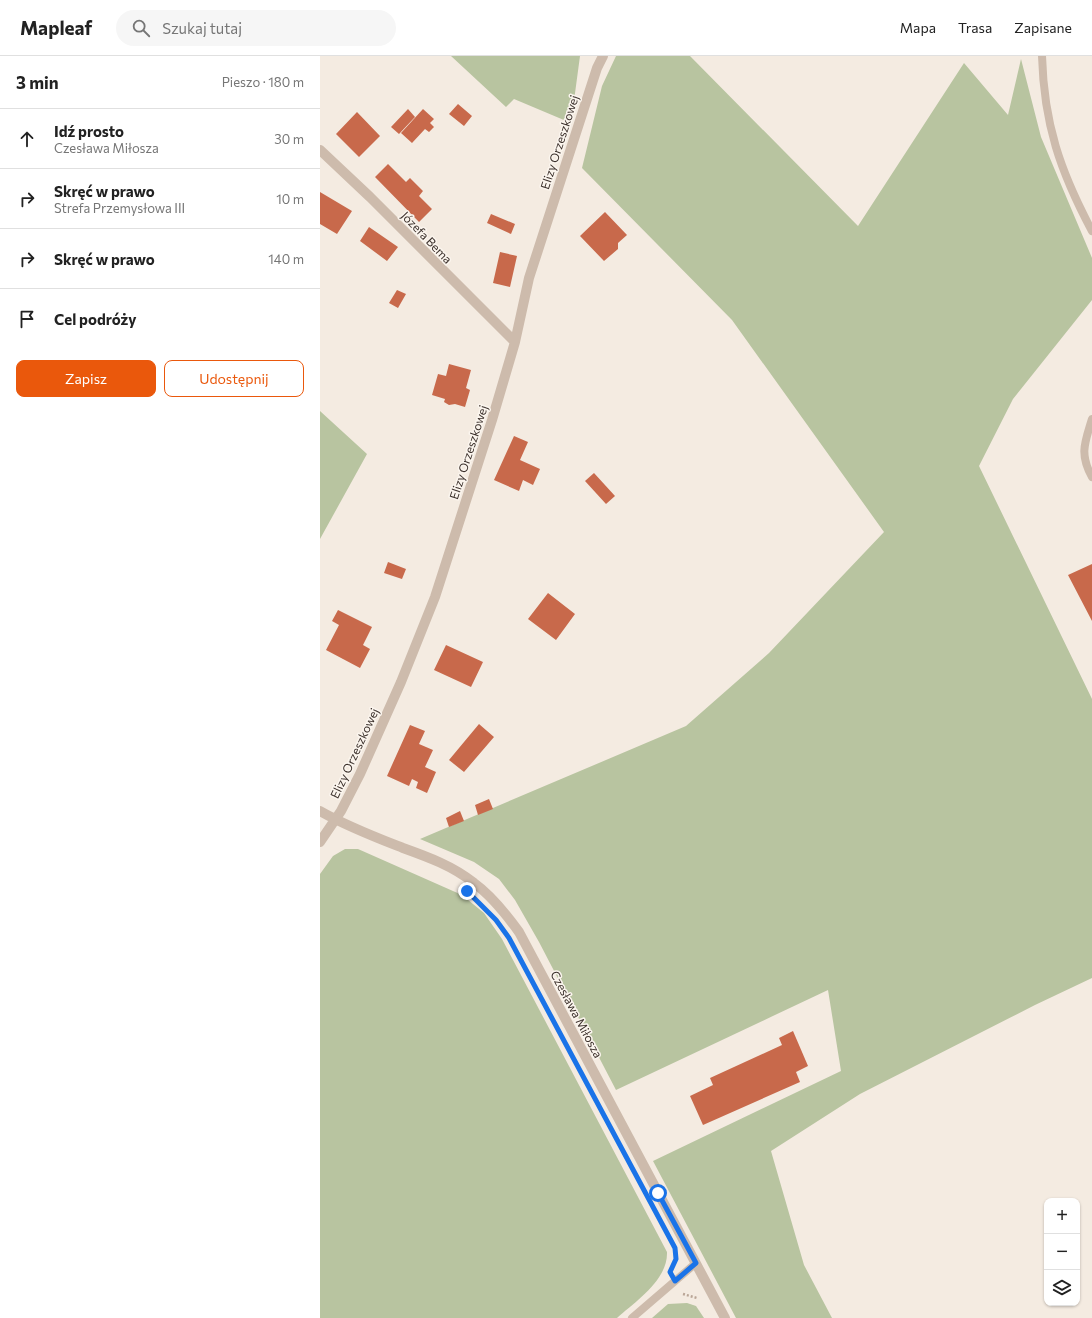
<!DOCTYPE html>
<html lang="pl">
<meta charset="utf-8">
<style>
:root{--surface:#fff;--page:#f6f6f6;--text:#222;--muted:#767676;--line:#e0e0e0;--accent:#ea580c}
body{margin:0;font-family:Commissioner,sans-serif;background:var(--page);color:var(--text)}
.controls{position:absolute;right:12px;bottom:12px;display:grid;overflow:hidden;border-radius:8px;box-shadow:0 1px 3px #0004}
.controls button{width:36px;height:36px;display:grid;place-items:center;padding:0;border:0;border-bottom:1px solid var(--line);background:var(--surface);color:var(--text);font:20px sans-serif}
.stop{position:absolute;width:12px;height:12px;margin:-9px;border:3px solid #1a73e8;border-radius:50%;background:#fff}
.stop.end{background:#1a73e8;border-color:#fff;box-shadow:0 1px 4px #0008}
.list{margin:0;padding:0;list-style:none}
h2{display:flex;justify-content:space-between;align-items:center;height:52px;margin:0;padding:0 16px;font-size:17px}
h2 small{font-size:13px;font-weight:400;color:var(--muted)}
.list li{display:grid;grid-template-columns:26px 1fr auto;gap:12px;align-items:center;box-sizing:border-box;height:60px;padding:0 16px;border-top:1px solid var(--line)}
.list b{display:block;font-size:15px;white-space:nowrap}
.list p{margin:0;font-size:13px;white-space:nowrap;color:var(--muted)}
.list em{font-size:13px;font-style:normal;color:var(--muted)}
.actions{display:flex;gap:8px;padding:12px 16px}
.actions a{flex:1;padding:9px 0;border:1px solid var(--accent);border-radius:8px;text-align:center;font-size:14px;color:var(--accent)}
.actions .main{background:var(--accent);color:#fff}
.icon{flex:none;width:22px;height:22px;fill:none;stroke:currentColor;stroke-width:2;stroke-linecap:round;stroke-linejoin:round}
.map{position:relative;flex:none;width:772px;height:1262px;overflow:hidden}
header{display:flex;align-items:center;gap:24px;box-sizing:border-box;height:56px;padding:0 20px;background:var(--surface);border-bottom:1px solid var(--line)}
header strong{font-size:19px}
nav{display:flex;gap:22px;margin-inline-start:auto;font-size:14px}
.search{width:280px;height:36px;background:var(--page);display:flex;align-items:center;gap:10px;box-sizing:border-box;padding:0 14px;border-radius:22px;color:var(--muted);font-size:15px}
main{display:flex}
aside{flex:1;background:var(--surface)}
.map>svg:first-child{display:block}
.green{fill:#b8c4a0}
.building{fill:#c8694b}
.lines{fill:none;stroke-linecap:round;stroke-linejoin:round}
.path{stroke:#b9a596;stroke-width:2.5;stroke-dasharray:2 2;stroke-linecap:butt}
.service{stroke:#cdbbac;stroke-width:8}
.minor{stroke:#cdbbac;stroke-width:10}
.route{stroke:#1a73e8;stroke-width:5}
.labels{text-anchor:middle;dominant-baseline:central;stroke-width:3;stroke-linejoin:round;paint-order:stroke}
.street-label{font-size:12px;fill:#3b302b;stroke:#fbf5ee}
</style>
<header>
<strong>Mapleaf</strong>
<div class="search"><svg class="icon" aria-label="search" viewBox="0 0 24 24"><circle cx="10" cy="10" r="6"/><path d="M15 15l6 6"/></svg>Szukaj tutaj</div>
<nav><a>Mapa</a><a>Trasa</a><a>Zapisane</a></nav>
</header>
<main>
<aside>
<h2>3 min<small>Pieszo · 180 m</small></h2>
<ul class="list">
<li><svg class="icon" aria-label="ahead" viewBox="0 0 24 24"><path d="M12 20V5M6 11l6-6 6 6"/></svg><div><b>Idź prosto</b><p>Czesława Miłosza</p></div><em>30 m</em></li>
<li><svg class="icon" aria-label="right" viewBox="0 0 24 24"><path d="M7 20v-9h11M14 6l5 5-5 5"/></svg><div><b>Skręć w prawo</b><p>Strefa Przemysłowa III</p></div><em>10 m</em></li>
<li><svg class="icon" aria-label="right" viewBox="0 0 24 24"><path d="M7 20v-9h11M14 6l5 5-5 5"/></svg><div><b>Skręć w prawo</b></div><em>140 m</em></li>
<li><svg class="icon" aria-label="arrive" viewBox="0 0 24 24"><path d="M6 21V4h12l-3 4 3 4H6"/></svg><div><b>Cel podróży</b></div></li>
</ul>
<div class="actions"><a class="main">Zapisz</a><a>Udostępnij</a></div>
</aside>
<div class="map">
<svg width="772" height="1262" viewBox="0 0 772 1262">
<rect width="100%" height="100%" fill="#f4ebe1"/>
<!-- green -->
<path class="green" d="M131,0h129l-9,67 -57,-24 -8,8z
M296,0h74l168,170 106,-163 44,52 13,-56 20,78 51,121v42l-79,99 -34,67 113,233v279l-57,27 -175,89 -89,57 33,114 28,53h-96l-83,-157 188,-90 -13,-81 -212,100 -77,-148 -24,-42 -16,-21 -25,-17 -54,-23 266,-113 83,-73 115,-121 -152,-212 -150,-152 20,-82z
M0,355l47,43 -47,85z
M25,793h13l104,46 22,18 18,26 165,313c1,28 -31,49 -50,66h-297v-444l13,-18z
M367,1247l9,3 8,12h-52l16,-14z"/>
<!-- building -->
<path class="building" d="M138,48l14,12 -8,10 -15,-12z
M88,53l7,8 -16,17 -8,-7z
M103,53l11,10 -4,4 4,4 -5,5 -4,-3 -13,14 -11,-10z
M37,56l23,24 -21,21 -23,-23z
M68,108l18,18 4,-4 13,13 -4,5 13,13 -13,13 -44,-45z
M0,136l32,19 -15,23 -17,-10z
M285,156l22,23 -9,8v6l-14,12 -24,-25z
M171,158l24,10 -4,10 -24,-11z
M49,171l29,20 -11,14 -27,-20z
M180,196l17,4 -7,31 -17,-4z
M77,234l9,4 -8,14 -9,-5z
M129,308l22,6 -5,18 4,2 -5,17 -10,-3 -6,1 -5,-3 1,-3 -13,-4 6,-21 8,2z
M194,380l14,6 -8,18 20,9 -7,16 -10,-5 -4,11 -25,-11z
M274,417l21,23 -9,8 -21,-23z
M68,506l18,7 -4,10 -18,-6z
M772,508v57l-24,-46z
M228,537l27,21 -19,26 -28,-21z
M18,554l34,17 -9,18 7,4 -10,19 -34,-18 13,-25 -7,-4z
M126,589l37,17 -12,25 -37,-17z
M159,668l15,13 -30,35 -15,-12z
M90,669l15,6 -6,13 14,6 -8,17 11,5 -9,21 -11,-5 2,-6 -6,-3 -3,7 -22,-10z
M169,743l4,10 -15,6 -3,-10z
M140,755l4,10 -15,6 -3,-9z
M473,975l15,35 -12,6 4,10 -97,43 -13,-29 23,-11 -3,-7 72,-33 -3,-7z"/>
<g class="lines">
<!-- path -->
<path class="path" d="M363,1238l14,4"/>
<!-- service -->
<path class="service" d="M722,0c2,68 18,115 50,175
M772,363c-7,23 -13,35 0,58
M312,1262l64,-55"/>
<!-- minor -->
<path class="minor" d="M0,94l50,47 145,145
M0,755c26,15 55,26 83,37 25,9 50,18 71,35 18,13 32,31 45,49l206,386
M0,786l21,-31 19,-37 41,-92 34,-85 57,-177 23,-78 14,-64 68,-210 6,-12"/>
</g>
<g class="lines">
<!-- route -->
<path class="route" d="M147,835l29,29 13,18 166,310 1,11 -6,13 5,9 21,-18 -38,-70"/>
</g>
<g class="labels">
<!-- street labels -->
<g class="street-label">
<text transform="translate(239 86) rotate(-72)">Elizy Orzeszkowej</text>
<text transform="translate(107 181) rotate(46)">Józefa Bema</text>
<text transform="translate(148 396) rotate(-72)">Elizy Orzeszkowej</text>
<text transform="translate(34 697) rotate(-65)">Elizy Orzeszkowej</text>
<text transform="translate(257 958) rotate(62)">Czesława Miłosza</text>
</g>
</g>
</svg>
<div class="controls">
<button>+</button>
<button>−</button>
<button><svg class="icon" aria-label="layers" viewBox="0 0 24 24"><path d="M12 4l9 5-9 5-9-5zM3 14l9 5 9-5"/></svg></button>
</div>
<div class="stop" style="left:338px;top:1137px"></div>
<div class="stop end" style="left:147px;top:835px"></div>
</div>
</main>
